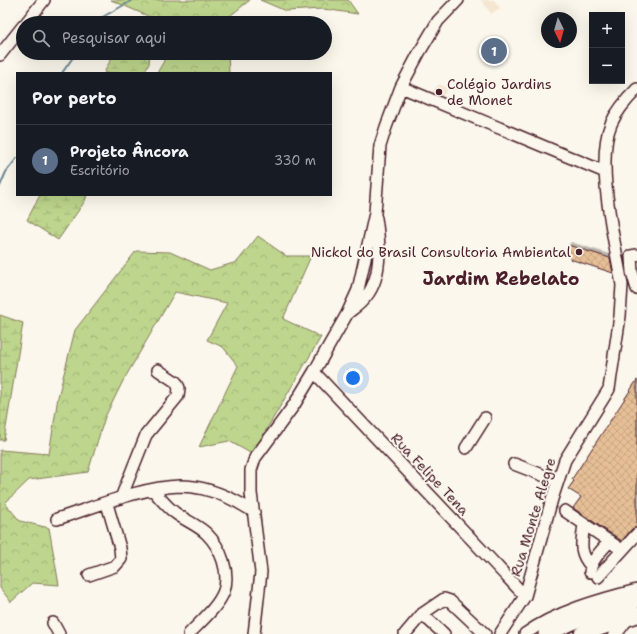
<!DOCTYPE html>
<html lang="pt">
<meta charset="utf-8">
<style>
:root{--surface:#171b24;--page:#242831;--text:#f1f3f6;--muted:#9ea1a6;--line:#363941;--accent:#a6949b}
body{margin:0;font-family:"Shantell Sans",sans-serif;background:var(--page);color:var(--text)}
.controls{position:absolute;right:12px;top:12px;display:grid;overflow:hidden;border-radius:0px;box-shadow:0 4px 16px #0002}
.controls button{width:36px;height:36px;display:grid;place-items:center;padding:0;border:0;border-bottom:1px solid var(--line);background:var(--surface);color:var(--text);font:20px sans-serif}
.compass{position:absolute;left:541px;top:12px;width:36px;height:36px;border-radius:50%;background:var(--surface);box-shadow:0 4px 16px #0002;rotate:175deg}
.you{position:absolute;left:353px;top:378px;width:14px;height:14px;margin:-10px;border:3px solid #fff;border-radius:50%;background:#1a73e8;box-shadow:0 0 0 6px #1a73e833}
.badge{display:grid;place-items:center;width:26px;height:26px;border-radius:50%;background:var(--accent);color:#fff;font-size:13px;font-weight:700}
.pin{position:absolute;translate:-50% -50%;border:2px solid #fff;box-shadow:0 1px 4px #0006}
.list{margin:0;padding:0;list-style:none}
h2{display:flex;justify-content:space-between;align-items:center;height:52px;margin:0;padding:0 16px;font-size:17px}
h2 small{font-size:13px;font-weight:400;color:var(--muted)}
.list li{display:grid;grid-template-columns:26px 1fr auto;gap:12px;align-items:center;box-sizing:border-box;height:72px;padding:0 16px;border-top:1px solid var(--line)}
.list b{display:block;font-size:15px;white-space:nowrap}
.list p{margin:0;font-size:13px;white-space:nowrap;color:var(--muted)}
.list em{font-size:13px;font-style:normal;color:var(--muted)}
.icon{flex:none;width:22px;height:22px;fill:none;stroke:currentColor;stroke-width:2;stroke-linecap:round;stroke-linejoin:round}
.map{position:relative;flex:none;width:637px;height:634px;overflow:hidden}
.search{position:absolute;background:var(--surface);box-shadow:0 4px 16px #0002;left:16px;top:16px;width:316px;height:44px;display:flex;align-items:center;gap:10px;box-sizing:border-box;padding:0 14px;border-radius:22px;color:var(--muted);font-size:15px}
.panel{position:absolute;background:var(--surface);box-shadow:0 4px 16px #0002;left:16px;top:72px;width:316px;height:124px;border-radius:0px}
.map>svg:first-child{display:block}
.built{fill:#f5e6d2}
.forest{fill:url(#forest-crowns);stroke:#847a5c}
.wetland{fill:url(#wetland-marsh);stroke:#847a5c}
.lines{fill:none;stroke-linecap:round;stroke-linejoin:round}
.stream{stroke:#688692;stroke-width:2}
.building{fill:url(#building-cross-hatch);stroke:#4a1f2b;filter:url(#shadow)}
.minor-casing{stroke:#4a1f2b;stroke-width:14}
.major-casing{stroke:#4a1f2b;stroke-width:16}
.highway-casing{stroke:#4a1f2b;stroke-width:18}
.minor{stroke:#fbf7ec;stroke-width:11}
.major{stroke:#fbf7ec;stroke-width:13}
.highway{stroke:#fbf7ec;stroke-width:15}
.poi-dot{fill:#4a1f2b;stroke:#fbf7ec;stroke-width:1.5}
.labels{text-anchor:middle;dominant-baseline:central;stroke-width:4;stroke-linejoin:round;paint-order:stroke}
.poi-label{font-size:14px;fill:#4a1f2b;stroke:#fbf7ec;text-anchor:start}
.street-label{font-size:14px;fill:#4a1f2b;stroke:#fbf7ec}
.district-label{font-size:18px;font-weight:bold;fill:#4a1f2b;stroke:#fbf7ec}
</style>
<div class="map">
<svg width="637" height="634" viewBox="0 0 637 634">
<defs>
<pattern id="forest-crowns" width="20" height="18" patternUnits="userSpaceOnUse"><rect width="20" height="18" fill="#bdd58c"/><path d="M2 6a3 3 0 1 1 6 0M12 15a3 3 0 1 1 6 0" fill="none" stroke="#a4b679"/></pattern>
<pattern id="wetland-marsh" width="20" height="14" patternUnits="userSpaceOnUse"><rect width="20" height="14" fill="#bdd58c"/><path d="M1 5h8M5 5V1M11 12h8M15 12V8" fill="none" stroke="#a4b679"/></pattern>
<pattern id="building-cross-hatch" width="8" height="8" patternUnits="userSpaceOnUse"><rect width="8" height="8" fill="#e6bf96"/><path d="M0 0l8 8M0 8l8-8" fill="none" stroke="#c7a481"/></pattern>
<filter id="shadow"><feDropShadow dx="2.5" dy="-2.5" stdDeviation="0" flood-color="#0004"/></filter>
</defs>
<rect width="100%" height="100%" fill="#fbf7ec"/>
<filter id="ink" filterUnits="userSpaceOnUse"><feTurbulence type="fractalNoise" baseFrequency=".025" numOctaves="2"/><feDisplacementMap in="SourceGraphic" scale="8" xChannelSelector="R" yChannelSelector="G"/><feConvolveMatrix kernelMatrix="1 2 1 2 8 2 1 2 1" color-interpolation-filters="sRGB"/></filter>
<g filter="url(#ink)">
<!-- built -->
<path class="built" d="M481,0h13l6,8 -9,6z
M439,84l9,5 -8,11 -11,-5z"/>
<!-- forest -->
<path class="forest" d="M111,0h139l-24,19 1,4h-70v-3z
M260,0h88l10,14 -35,-5 -37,2z
M161,53h67l1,20h-72l7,-12z
M258,236l28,20h25l-28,63 38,18 -69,117 -23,-13 -30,6 39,-81 -15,-19 -16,-7 20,-37 -52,-11 -52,89 -18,36 -17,55 -59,8 -24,23 15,18 29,7 10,57 -27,-2 -21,19 -11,-14v-138l49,4 9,-57 17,-67 61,-79 34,1 40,18 27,-8z"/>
<!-- wetland -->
<path class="wetland" d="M114,53h36l-1,11 -6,9h-39z
M40,195h47l-2,6 -27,39 -31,-20z
M0,315l23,8 -19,117h-4z"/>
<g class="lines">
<!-- stream -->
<path class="stream" d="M96,23l3,-4 34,-19
M62,73l14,-20
M0,186l6,-14 11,-14"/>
</g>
<!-- building -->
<path class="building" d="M568,245l42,13 3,15 -43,-14z
M637,380v147l-5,2 -10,12 -49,-33 8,-11 -13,-8 6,-8 -2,-2z"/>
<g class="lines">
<defs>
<path id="minor" d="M26,23l18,-23
M0,55l23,-29
M401,87l204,85
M637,255l-6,1 1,16 5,17
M349,312c5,-4 10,-7 14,-12 20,-20 17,-56 13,-82
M314,372l211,224
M466,448l19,-30
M514,464l44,17
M153,490c6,7 13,16 21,22 10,8 24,13 33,22 14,14 23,38 17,57 -6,16 -23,30 -35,43
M121,498l25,-63 32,-39 1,-8 -3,-6 -18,-12
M565,511l57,39
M57,519c38,-12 84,-32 123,-33 26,0 53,12 74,26
M584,524c-2,18 -6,28 7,42
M590,572c1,-12 12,-22 20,-31
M89,575l26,-9 6,-7 -1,-11 -13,-44
M598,577l39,-43
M53,623l6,11
M254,634l7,-62 -10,-79v-23l4,-12 39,-53 20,-33 33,-58 11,-24 17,-77 5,-67 6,-19 15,-40 18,-34 19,-32 20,-21
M405,634l17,-20
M444,634l-22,-20 22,-15 6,2 35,33
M500,634l25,-38 27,-97 13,-39 44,-71 11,-73 2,-31c-7,-42 -27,-123 -11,-161 6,-14 16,-25 26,-35
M525,634c30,-22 76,-35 112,-44"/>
<path id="major" d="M615,634l12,-16"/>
<path id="highway" d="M546,634l31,-14 60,-20
M582,634l55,-19"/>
</defs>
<!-- minor casing -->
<use href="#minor" class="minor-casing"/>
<!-- major casing -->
<use href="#major" class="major-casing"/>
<!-- highway casing -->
<use href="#highway" class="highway-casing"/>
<!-- minor -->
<use href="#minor" class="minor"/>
<!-- major -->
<use href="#major" class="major"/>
<!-- highway -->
<use href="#highway" class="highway"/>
</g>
</g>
<!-- markers -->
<g class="poi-dot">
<circle cx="439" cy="92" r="4"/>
<circle cx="579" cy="252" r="4"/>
</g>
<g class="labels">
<!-- poi labels -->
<g class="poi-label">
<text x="447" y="84">Colégio Jardins<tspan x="447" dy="16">de Monet</tspan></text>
<text x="571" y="252" text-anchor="end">Nickol do Brasil Consultoria Ambiental</text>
</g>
<!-- street labels -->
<g class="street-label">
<text transform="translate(430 474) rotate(47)">Rua Felipe Tena</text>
<text transform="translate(533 517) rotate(-73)">Rua Monte Alegre</text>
</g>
<!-- district labels -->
<g class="district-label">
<text x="501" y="279">Jardim Rebelato</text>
</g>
</g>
</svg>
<div class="controls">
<button>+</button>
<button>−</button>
</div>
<svg class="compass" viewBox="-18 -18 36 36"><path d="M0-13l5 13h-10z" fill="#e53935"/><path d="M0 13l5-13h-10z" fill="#9ea1a6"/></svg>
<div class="you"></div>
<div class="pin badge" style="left:494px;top:51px;background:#5c6f8a">1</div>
<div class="search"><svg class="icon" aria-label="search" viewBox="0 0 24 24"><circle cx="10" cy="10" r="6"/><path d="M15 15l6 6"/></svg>Pesquisar aqui</div>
<section class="panel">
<h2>Por perto<small></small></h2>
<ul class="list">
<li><span class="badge" style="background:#5c6f8a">1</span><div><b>Projeto Âncora</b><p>Escritório</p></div><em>330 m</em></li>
</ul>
</section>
</div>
